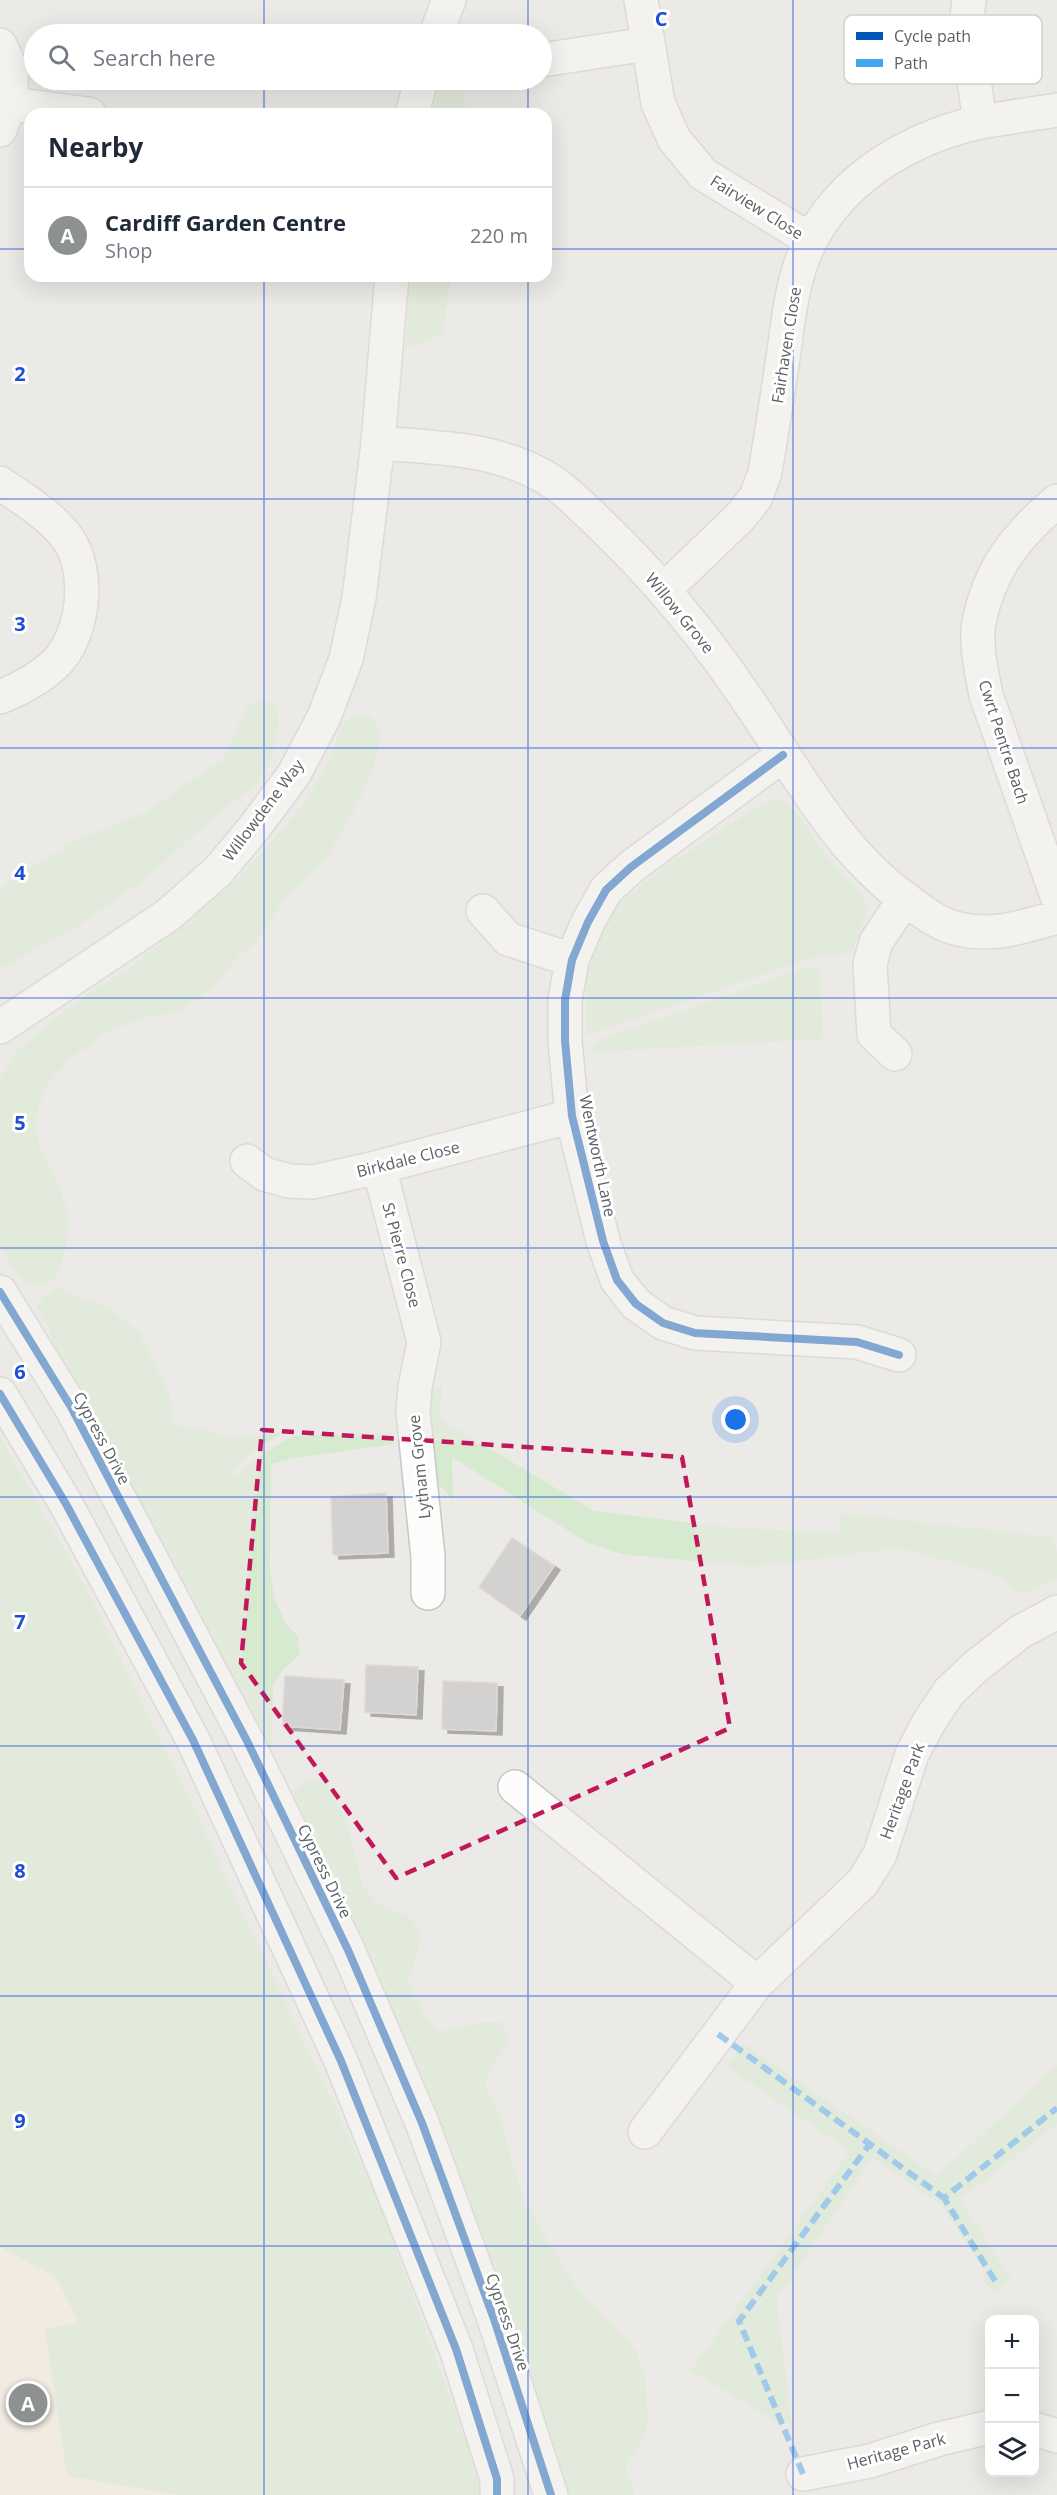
<!DOCTYPE html>
<meta charset="utf-8">
<style>
:root{--surface:#fff;--page:#f2f2f3;--text:#1f2937;--muted:#747a83;--line:#e0e1e3;--accent:#8e9192}
body{margin:0;font-family:"Open Sans",sans-serif;background:var(--page);color:var(--text)}
.controls{position:absolute;right:18px;bottom:18px;display:grid;overflow:hidden;border-radius:12px;box-shadow:0 6px 24px #0002}
.controls button{width:54px;height:54px;display:grid;place-items:center;padding:0;border:0;border-bottom:2px solid var(--line);background:var(--surface);color:var(--text);font:30px sans-serif}
.you{position:absolute;left:736px;top:1420px;width:21px;height:21px;margin:-15px;border:4px solid #fff;border-radius:50%;background:#1a73e8;box-shadow:0 0 0 9px #1a73e833}
.badge{display:grid;place-items:center;width:39px;height:39px;border-radius:50%;background:var(--accent);color:#fff;font-size:20px;font-weight:700}
.pin{position:absolute;translate:-50% -50%;border:3px solid #fff;box-shadow:0 2px 6px #0006}
.list{margin:0;padding:0;list-style:none}
h2{display:flex;justify-content:space-between;align-items:center;height:78px;margin:0;padding:0 24px;font-size:26px}
h2 small{font-size:20px;font-weight:400;color:var(--muted)}
.list li{display:grid;grid-template-columns:39px 1fr auto;gap:18px;align-items:center;box-sizing:border-box;height:96px;padding:0 24px;border-top:2px solid var(--line)}
.list b{display:block;font-size:22px;white-space:nowrap}
.list p{margin:0;font-size:20px;white-space:nowrap;color:var(--muted)}
.list em{font-size:20px;font-style:normal;color:var(--muted)}
.icon{flex:none;width:33px;height:33px;fill:none;stroke:currentColor;stroke-width:2;stroke-linecap:round;stroke-linejoin:round}
.map{position:relative;flex:none;width:1057px;height:2495px;overflow:hidden}
.search{position:absolute;background:var(--surface);box-shadow:0 6px 24px #0002;left:24px;top:24px;width:528px;height:66px;display:flex;align-items:center;gap:15px;box-sizing:border-box;padding:0 21px;border-radius:33px;color:var(--muted);font-size:22px}
.panel{position:absolute;background:var(--surface);box-shadow:0 6px 24px #0002;left:24px;top:108px;width:528px;height:174px;border-radius:18px}
.map>svg:first-child{display:block}
.commercial{fill:#f6edde}
.green{fill:#d6eacf}
.building{fill:#d4d2d0;stroke:#dcd9d6;stroke-width:1.5;filter:url(#shadow)}
.lines{fill:none;stroke-linecap:round;stroke-linejoin:round}
.street-casing{stroke:#c8c7c7;stroke-width:36}
.secondary-casing{stroke:#c8c9c9;stroke-width:36}
.street{stroke:#fcfcfb;stroke-width:33}
.secondary{stroke:#fcfcfb;stroke-width:33}
.quiet{stroke:#40a5ee;stroke-width:6;stroke-dasharray:12 6;stroke-linecap:butt}
.cycleway-casing{stroke:#fff;stroke-width:11}
.cycleway{stroke:#0057b8;stroke-width:8}
.marked{fill:none;stroke:#c2185b;stroke-width:4.5;stroke-dasharray:12 8;stroke-linejoin:round}
.grid{fill:none;stroke:#1d4ed8;stroke-width:1.5;stroke-opacity:0.55}
.labels{text-anchor:middle;dominant-baseline:central;stroke-width:6;stroke-linejoin:round;paint-order:stroke}
.street-label{font-size:16px;fill:#5b6165;stroke:#fff}
.key{fill:#fff;stroke:#ced0d1;stroke-width:1.5}
.key-label{font-size:16px;fill:#5b6165}
.grid-label{font-size:20px;text-anchor:middle;font-weight:bold;fill:#1d4ed8;stroke:#fff;stroke-width:6;stroke-linejoin:round;paint-order:stroke}
</style>
<div class="map">
<svg width="1057" height="2495" viewBox="0 0 1057 2495">
<defs>
<filter id="shadow"><feDropShadow dx="6" dy="4" stdDeviation="0" flood-color="#0004"/></filter>
</defs>
<rect width="100%" height="100%" fill="#eceae6"/>
<!-- commercial -->
<path class="commercial" d="M0,2247l56,30 23,46 -33,6 22,147 110,19h-178z"/>
<!-- green -->
<path class="green" d="M462,87l5,27h-34l5,-23z
M411,276h40l-8,58 -28,11 -10,1z
M261,700l14,4 4,18 -7,32 -15,29 -55,45 -53,48 -49,35 -25,17 -75,41v-80l39,-27 42,-24 61,-24 81,-55 23,-51z
M354,715l15,1 10,11 1,15 -8,30 -15,34 -32,55 -44,43 -25,38 -17,14 -25,29 -32,26 -39,7 -33,13 -36,25 -27,29 -13,34 5,26 24,52 6,20 -3,33 -11,29 -14,8c-25,-4 -31,-22 -41,-43v-165l14,-25 29,-26 47,-36 36,-22 43,-33 44,-40 27,-20 66,-76 26,-47 10,-29z
M766,801h17l12,8 30,45 37,39 6,17 -16,43 -36,4 -230,78v-55l10,-34 23,-43 50,-39z
M807,967h13l3,72 -229,13v-6l5,-6z
M58,1288l52,20 29,24 31,63 3,25 14,10 21,-2 10,10 64,-5 -28,18 -27,23 10,2 22,-20 34,-20 99,-4 2,12 -100,14 -23,6 -1,105 4,29 11,24 13,15 1,18 -16,15 -10,15 -2,70 -219,-414 -4,-15 -12,-18 6,-10z
M442,1386l-2,33 154,92 132,16 112,6 3,-20 209,24 7,14v27l-33,16 -38,-23 -88,-23 -142,19 -135,-13 -35,-12 -134,-85 1,43 -16,-17 -11,-58 6,-38z
M0,1437l89,156 107,220 180,381 101,277 3,24h-302l-111,-19 -22,-147 34,-6 -23,-46 -56,-30z
M308,1779h14l14,20 11,25 16,63 17,18 27,10 16,18 -15,49 15,31 18,18 43,-9h17l9,22 -21,25 -4,17 16,30 12,50 12,37 51,83 60,65 9,26 3,47 -9,22 -13,20 9,29h-67l-4,-22 -18,-37 -240,-586 -12,-59z
M744,2044l193,132 120,-111v59l-97,76 52,80 -18,13 -10,-12 1,-10 -45,-67 -68,-46 -95,141 14,124 -16,-2 -84,-50 159,-220 -124,-85z"/>
<!-- building -->
<path class="building" d="M386,1493l2,60 -55,2 -2,-58z
M512,1538l42,28 -34,50 -41,-29z
M366,1665l52,2 -2,48 -51,-3z
M285,1676l59,4 -4,50 -58,-4z
M443,1681l54,2 -1,48 -54,-2z"/>
<g class="lines">
<defs>
<path id="street" d="M641,0l17,103 16,36 29,35 108,66
M0,45l12,26 -2,31 -10,28
M542,60l105,-16
M10,102l17,4 62,8
M980,122l77,-12
M378,443c57,5 112,4 163,32 21,11 39,30 56,46 59,56 111,119 156,187 47,69 86,144 155,193 15,11 29,22 47,27 36,10 68,-1 102,-11
M0,483c24,17 51,32 68,56 23,33 16,97 -13,125 -16,15 -35,25 -55,33
M1057,501c-41,35 -67,67 -78,121 -4,24 3,51 7,73l71,201
M664,590l76,-73 16,-20 9,-25c7,-40 13,-81 19,-121 4,-29 7,-57 16,-85 27,-80 102,-126 180,-144l-14,-97 3,-25
M783,755l-152,112 -25,23 -18,32 -16,38 -7,40v41l7,75 31,125 14,39 19,24 27,19 32,10 162,9 42,13
M483,911l25,28 64,21
M895,1054l-21,-20 -4,-70 6,-22 29,-44
M247,1161l17,13 25,7 24,1 66,-15 193,-51
M379,1167l45,175 -9,45 -2,25 15,145v36
M515,1787l242,196
M645,2132l112,-149 106,-101 17,-28 32,-100 17,-32 20,-30 25,-24 46,-36 37,-20
M1034,2429l23,7
M803,2474l67,-13 69,-22 51,-12"/>
<path id="secondary" d="M436,34l13,-34
M412,114l9,-34
M0,1027l168,-112 50,-44 36,-43 40,-54 30,-57 22,-58 13,-61 19,-155 14,-167
M0,1292l71,115 176,334 101,209 74,173 72,196 57,176
M0,1394l66,110 127,236 148,321 115,288 41,130v16"/>
</defs>
<!-- street casing -->
<use href="#street" class="street-casing"/>
<!-- secondary casing -->
<use href="#secondary" class="secondary-casing"/>
<!-- street -->
<use href="#street" class="street"/>
<!-- secondary -->
<use href="#secondary" class="secondary"/>
<!-- quiet -->
<path class="quiet" d="M718,2034l226,164
M995,2281l-51,-83 113,-90
M803,2474l-64,-153 130,-176"/>
<defs>
<path id="cycleway" d="M783,755l-152,112 -25,23 -18,32 -16,38 -7,40v41l7,75 31,125 14,39 19,24 27,19 32,10 162,9 42,13
M0,1292l71,115 176,334 101,209 74,173 72,196 57,176
M0,1394l66,110 127,236 148,321 115,288 41,130v16"/>
</defs>
<!-- cycleway casing -->
<use href="#cycleway" class="cycleway-casing"/>
<!-- cycleway -->
<use href="#cycleway" class="cycleway"/>
</g>
<!-- marked area -->
<path d="M0 0H1057V2495H0ZM262,1430l420,27 48,271 -334,150 -155,-215z" fill="#eceae6" fill-opacity=".55" fill-rule="evenodd"/>
<path class="marked" d="M262,1430l420,27 48,271 -334,150 -155,-215z"/>
<!-- grid -->
<path class="grid" d="M264,0v34M528,0v34M793,0v2495M264,80v34M528,80v34M0,249h30M546,249h511M264,276v2219M528,276v2219M0,499h1057M0,748h1057M0,998h1057M0,1248h1057M0,1497h1057M0,1746h1057M0,1996h1057M0,2246h1057"/>
<g class="labels">
<!-- street labels -->
<g class="street-label">
<text transform="translate(757 207) rotate(32)">Fairview Close</text>
<text transform="translate(786 345) rotate(-81)">Fairhaven Close</text>
<text transform="translate(680 613) rotate(51)">Willow Grove</text>
<text transform="translate(1004 742) rotate(72)">Cwrt Pentre Bach</text>
<text transform="translate(263 810) rotate(-53)">Willowdene Way</text>
<text transform="translate(598 1156) rotate(78)">Wentworth Lane</text>
<text transform="translate(408 1159) rotate(-14)">Birkdale Close</text>
<text transform="translate(402 1255) rotate(75)">St Pierre Close</text>
<text transform="translate(102 1438) rotate(62)">Cypress Drive</text>
<text transform="translate(419 1467) rotate(-96)">Lytham Grove</text>
<text transform="translate(902 1791) rotate(-70)">Heritage Park</text>
<text transform="translate(325 1871) rotate(64)">Cypress Drive</text>
<text transform="translate(508 2322) rotate(71)">Cypress Drive</text>
<text transform="translate(896 2451) rotate(-15)">Heritage Park</text>
</g>
</g>
<!-- legend -->
<rect x="844" y="15" width="198" height="69" rx="9" class="key"/>
<rect x="856" y="32" width="27" height="8" fill="#0057b8"/>
<rect x="856" y="59" width="27" height="8" fill="#40a5ee"/>
<g class="key-label">
<text x="894" y="42">Cycle path</text>
<text x="894" y="69">Path</text>
</g>
<g class="grid-label">
<text x="661" y="26">C</text>
<text x="20" y="381">2</text>
<text x="20" y="631">3</text>
<text x="20" y="880">4</text>
<text x="20" y="1130">5</text>
<text x="20" y="1379">6</text>
<text x="20" y="1629">7</text>
<text x="20" y="1878">8</text>
<text x="20" y="2128">9</text>
</g>
</svg>
<div class="controls">
<button>+</button>
<button>−</button>
<button><svg class="icon" aria-label="layers" viewBox="0 0 24 24"><path d="M12 4l9 5-9 5-9-5zM3 14l9 5 9-5"/></svg></button>
</div>
<div class="you"></div>
<div class="pin badge" style="left:28px;top:2403px">A</div>
<div class="search"><svg class="icon" aria-label="search" viewBox="0 0 24 24"><circle cx="10" cy="10" r="6"/><path d="M15 15l6 6"/></svg>Search here</div>
<section class="panel">
<h2>Nearby<small></small></h2>
<ul class="list">
<li><span class="badge">A</span><div><b>Cardiff Garden Centre</b><p>Shop</p></div><em>220 m</em></li>
</ul>
</section>
</div>
